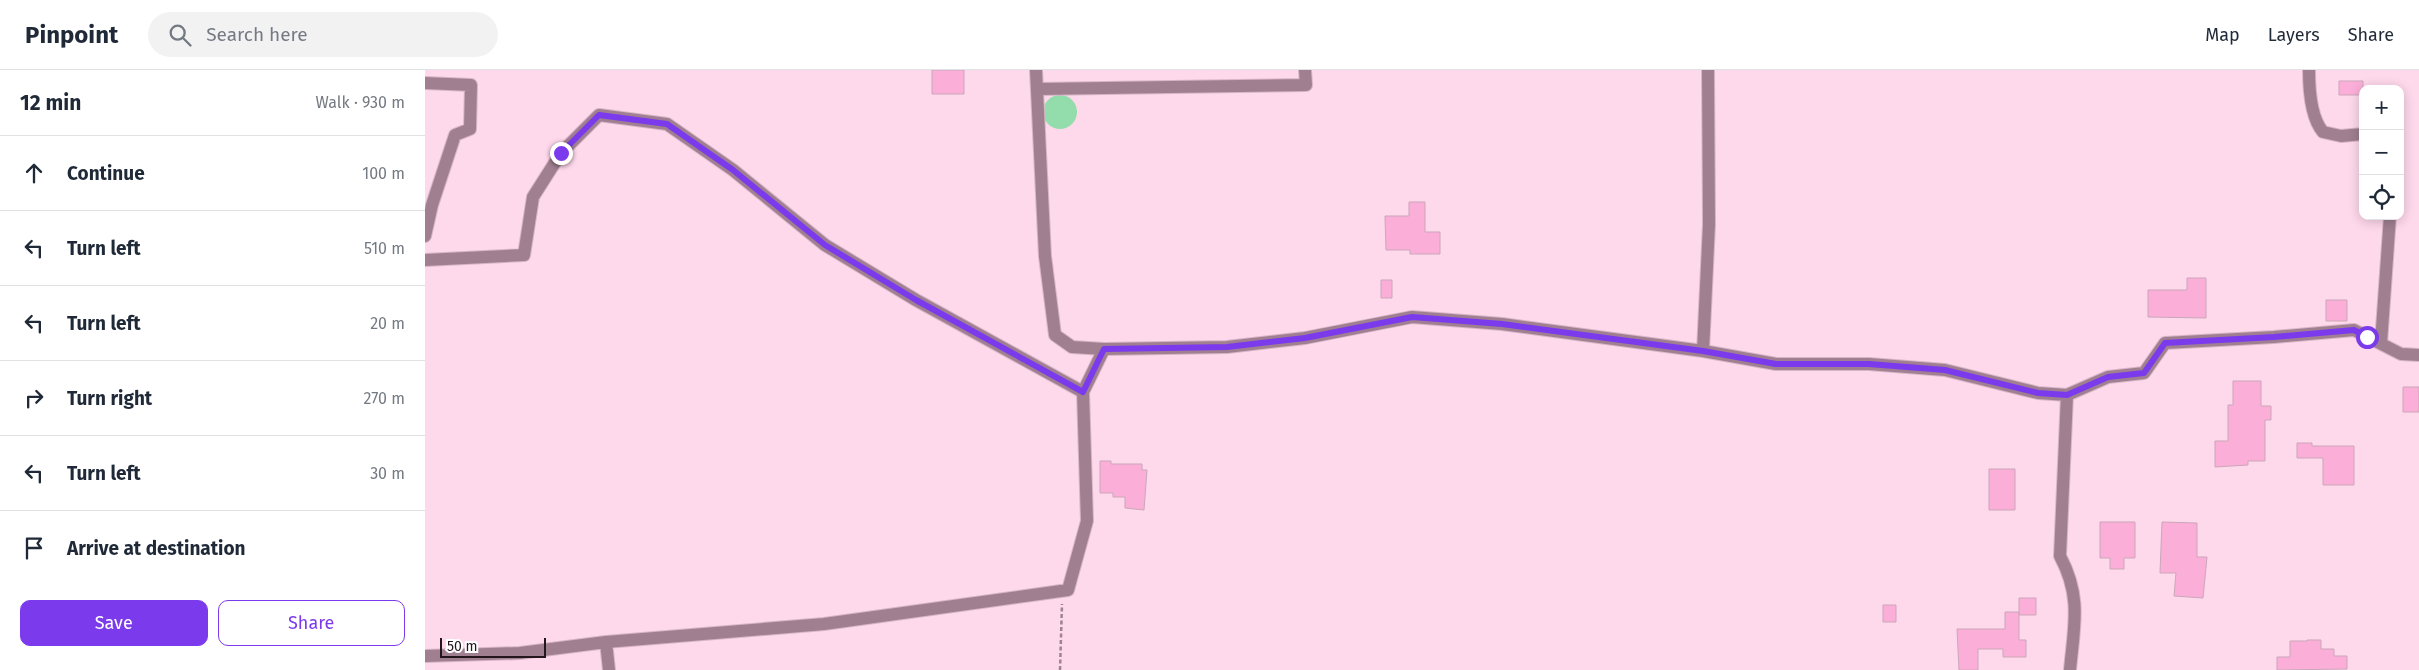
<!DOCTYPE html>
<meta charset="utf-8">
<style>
:root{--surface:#fff;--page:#f2f2f3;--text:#1f2937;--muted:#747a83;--line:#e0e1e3;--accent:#7c3aed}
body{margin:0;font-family:"Fira Sans",sans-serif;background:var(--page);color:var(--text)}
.controls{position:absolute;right:15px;top:15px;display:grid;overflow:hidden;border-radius:10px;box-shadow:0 2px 12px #0003}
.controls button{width:45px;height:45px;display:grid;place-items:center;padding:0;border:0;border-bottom:1px solid var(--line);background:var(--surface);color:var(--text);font:25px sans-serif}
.scale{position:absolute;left:15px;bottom:12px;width:106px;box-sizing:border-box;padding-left:5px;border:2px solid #23161d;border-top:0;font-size:14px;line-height:18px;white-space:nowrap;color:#23161d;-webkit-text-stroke:4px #fff;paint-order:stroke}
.stop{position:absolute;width:15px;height:15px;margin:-11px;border:4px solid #7c3aed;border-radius:50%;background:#fff}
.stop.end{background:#7c3aed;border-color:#fff;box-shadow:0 1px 5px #0008}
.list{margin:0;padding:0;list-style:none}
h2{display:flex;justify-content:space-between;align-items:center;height:65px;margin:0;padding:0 20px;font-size:21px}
h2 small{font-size:16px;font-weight:400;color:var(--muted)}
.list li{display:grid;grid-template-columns:32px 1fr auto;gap:15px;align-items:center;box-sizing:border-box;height:75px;padding:0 20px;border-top:1px solid var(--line)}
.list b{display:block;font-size:19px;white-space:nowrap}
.list em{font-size:16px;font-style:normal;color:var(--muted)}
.actions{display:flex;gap:10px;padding:15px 20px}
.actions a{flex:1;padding:11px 0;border:1px solid var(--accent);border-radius:10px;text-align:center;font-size:18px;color:var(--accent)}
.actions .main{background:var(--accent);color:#fff}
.icon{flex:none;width:28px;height:28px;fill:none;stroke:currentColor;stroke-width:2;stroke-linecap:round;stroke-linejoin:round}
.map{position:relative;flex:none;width:1994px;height:600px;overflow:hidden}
header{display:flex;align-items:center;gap:30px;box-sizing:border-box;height:70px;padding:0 25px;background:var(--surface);border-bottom:1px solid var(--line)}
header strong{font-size:24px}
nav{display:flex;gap:28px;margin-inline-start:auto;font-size:18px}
.search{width:350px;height:45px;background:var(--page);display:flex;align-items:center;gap:12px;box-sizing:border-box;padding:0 18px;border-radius:28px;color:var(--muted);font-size:19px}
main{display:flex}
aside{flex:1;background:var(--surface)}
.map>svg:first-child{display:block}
.water{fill:#92ddab}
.building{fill:#fbafd8;stroke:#caa7b9}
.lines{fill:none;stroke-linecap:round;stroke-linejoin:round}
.minor-casing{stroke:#d7b5c6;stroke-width:14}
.path{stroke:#9e8391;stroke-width:2.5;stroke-dasharray:4 2.5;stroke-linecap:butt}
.minor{stroke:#9f7f90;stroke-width:12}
.route{stroke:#7c3aed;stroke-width:6}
</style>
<header>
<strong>Pinpoint</strong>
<div class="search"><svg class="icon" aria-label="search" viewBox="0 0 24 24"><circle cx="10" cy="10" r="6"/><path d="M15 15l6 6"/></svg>Search here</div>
<nav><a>Map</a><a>Layers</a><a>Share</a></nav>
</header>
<main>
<aside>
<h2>12 min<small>Walk · 930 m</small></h2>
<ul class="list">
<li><svg class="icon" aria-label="ahead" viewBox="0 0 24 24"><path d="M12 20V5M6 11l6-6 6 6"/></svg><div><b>Continue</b></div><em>100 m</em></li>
<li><svg class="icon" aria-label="left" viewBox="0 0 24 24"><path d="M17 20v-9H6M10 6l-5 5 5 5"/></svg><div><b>Turn left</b></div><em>510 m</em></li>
<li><svg class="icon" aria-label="left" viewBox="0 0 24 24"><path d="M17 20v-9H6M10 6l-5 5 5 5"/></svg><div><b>Turn left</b></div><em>20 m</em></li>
<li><svg class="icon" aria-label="right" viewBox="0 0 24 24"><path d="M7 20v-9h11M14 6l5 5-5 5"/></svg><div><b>Turn right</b></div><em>270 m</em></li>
<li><svg class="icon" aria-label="left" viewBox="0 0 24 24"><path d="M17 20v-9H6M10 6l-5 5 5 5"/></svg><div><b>Turn left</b></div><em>30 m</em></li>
<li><svg class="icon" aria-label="arrive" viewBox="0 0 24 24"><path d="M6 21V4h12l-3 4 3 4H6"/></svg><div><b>Arrive at destination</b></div></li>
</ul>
<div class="actions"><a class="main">Save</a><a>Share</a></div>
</aside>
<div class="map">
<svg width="1994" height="600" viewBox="0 0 1994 600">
<rect width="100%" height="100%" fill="#fed8eb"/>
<!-- water -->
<path class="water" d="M618 42a17 17 0 1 1 34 0a17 17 0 1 1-34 0Z"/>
<!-- building -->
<path class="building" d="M507,0h32v24h-32z
M1914,11h24v14h-24z
M984,132h16v30h15v22h-30v-4h-24l-1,-34h24z
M1762,208h19v40l-58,-1v-27h39z
M956,210h11v18h-11z
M1901,230h21v21h-21z
M1808,311h28v25h10v14h-6v41h-17v4l-33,2v-26h13v-36h5z
M1978,317h16v25h-16z
M1872,373h15v3h42v39h-31v-27h-26z
M675,391h11v3h31v6h5l-3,40 -19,-2v-11h-12v-4h-13z
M1564,399h26v41h-26z
M1675,452h35v36h-11v11h-14v-11h-10z
M1737,452l35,1v34h10l-4,41 -29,-2 2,-23h-16z
M1594,528h17v17h-17z
M1458,535h13v17h-13z
M1580,542h14v28h7v17h-23v-8h-25v21h-19l-2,-41h48z
M1882,570h14v9h13v7h13v13l-70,1v-13h13v-16h17z"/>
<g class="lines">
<defs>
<path id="minor" d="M611,0l9,186 10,79 17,12 32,2
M1884,0c0,18 2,48 14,62l18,4 22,-2
M0,13l46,2 -1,44 -15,6 -23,70 -7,31
M613,19l268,-4 -1,-15
M0,190l99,-5 9,-58 28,-44 38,-38 68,9 66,46 92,75 91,55 167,92
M1956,273l9,-127
M1278,281l6,-127 -1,-154
M1642,325l-7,161c22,41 14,70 10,114
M0,586l95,-3 86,-11
M184,600l-3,-28 218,-18 244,-34 19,-69 -4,-129 21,-43 123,-2 78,-9 107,-21 90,7 201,27 73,13h93l76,6 93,23 29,2 41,-18 36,-4 21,-30 109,-6 80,-7 47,24 18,1"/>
</defs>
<!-- minor casing -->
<use href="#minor" class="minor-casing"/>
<!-- path -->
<path class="path" d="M635,600l2,-66"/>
<!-- minor -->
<use href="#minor" class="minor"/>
</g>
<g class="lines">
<!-- route -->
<path class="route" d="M136,83l38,-38 68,9 66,46 92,75 91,55 167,92 21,-43 123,-2 78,-9 107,-21 90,7 201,27 73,13h93l76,6 93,23 29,2 41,-18 36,-4 21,-30 109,-6 80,-7 13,7"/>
</g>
</svg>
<div class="controls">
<button>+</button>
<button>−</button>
<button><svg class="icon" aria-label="locate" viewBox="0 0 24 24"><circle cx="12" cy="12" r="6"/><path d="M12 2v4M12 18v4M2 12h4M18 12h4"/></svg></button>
</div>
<div class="scale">50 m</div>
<div class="stop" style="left:1942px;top:267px"></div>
<div class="stop end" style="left:136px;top:83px"></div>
</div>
</main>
